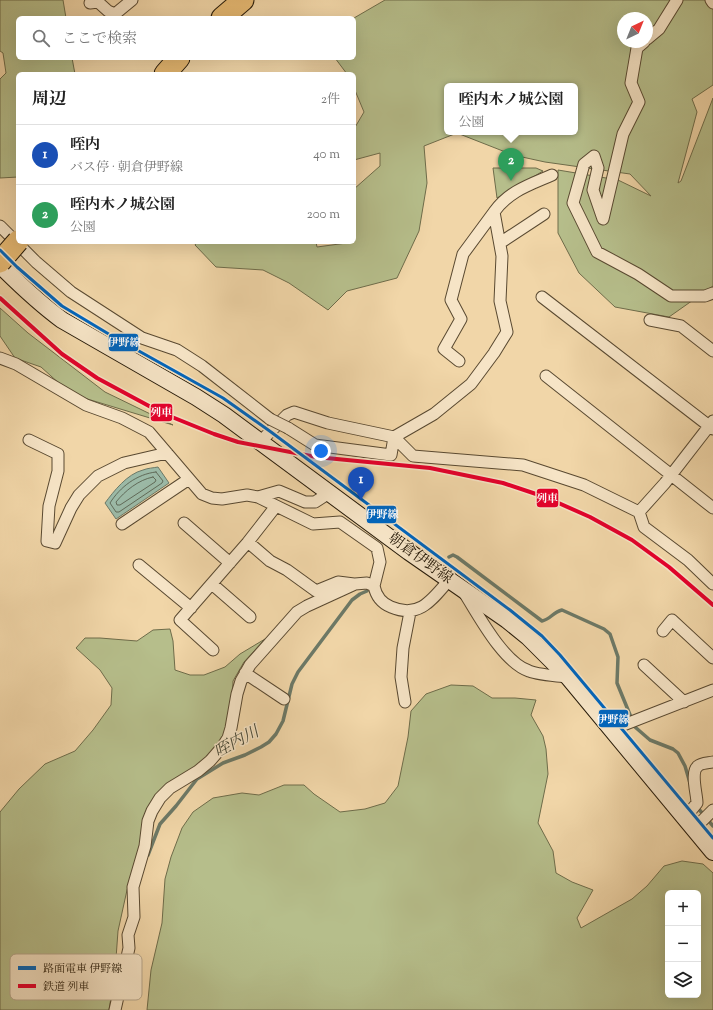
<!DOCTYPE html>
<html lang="ja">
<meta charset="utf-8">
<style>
:root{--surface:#fff;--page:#f2f2f2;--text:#222;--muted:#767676;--line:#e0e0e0;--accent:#ea580c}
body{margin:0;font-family:"Sorts Mill Goudy","Noto Serif JP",serif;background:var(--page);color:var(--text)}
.controls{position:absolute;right:12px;bottom:12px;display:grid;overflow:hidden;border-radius:6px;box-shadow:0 4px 16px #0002}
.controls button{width:36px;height:36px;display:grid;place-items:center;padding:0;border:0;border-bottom:1px solid var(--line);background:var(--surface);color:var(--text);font:20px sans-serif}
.compass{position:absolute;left:617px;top:12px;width:36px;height:36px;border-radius:50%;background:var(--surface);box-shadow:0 4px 16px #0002;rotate:43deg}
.you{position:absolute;left:321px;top:451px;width:14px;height:14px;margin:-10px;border:3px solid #fff;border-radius:50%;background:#1a73e8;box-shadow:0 0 0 6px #1a73e833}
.badge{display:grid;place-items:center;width:26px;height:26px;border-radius:50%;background:var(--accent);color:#fff;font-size:13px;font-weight:700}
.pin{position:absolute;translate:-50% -33px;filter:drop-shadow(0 1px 2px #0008)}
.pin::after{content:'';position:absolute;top:21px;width:14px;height:12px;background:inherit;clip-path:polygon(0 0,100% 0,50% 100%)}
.popup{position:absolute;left:444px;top:83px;width:134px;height:52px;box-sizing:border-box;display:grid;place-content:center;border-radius:6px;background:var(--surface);filter:drop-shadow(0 1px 3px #0005);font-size:13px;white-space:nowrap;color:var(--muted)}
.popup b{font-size:15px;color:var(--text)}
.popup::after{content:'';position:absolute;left:50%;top:100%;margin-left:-8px;border:8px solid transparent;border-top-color:var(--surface)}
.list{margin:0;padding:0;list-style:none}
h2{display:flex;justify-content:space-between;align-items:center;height:52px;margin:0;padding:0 16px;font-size:17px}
h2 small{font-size:13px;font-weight:400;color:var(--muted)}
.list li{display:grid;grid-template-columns:26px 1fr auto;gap:12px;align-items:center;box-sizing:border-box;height:60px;padding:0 16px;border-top:1px solid var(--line)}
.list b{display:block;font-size:15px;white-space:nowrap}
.list p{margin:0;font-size:13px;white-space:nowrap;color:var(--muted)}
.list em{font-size:13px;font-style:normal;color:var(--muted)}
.icon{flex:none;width:22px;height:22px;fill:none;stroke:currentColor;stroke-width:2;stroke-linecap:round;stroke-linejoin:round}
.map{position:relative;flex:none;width:713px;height:1010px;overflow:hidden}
.search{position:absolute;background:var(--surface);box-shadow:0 4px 16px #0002;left:16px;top:16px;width:340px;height:44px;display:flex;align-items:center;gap:10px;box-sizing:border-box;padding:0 14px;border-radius:6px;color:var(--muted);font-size:15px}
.panel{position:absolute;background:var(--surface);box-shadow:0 4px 16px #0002;left:16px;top:72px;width:340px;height:172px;border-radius:6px}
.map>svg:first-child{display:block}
.green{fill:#b6be8b;stroke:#6e6c4a;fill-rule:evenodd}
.water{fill:#9bb9a6;stroke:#6c7967}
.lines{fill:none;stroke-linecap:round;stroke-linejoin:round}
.shore{stroke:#606a58;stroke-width:1}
.stream{stroke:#6c7967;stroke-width:3.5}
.minor-casing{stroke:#594931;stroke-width:13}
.secondary-casing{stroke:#261a09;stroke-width:18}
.motorway-casing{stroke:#261a09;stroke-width:23}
.minor{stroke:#f6e4c6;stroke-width:11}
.secondary{stroke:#f6e4c6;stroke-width:16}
.motorway{stroke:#e8bb74;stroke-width:21}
.minor-bridge-casing{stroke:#594931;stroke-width:13;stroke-linecap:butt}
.motorway-bridge-casing{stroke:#261a09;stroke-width:23;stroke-linecap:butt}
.minor-bridge{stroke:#f6e4c6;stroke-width:11}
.motorway-bridge{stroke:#e8bb74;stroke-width:21}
.rail-1-casing{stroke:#f6e4c6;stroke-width:7}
.rail-1{stroke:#e4002b;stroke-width:4}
.tram-1-casing{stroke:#f6e4c6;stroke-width:6}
.tram-1{stroke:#0065bd;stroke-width:3}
.labels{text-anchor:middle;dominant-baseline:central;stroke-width:3;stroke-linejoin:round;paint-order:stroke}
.street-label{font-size:15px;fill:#261a09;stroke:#f6e4c6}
.water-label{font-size:16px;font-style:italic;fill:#494a38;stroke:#f6e4c6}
.key{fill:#f6e4c6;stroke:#b8a78d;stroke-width:1}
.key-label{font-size:11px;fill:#261a09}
.line-badge{stroke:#f6e4c6;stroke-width:1.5}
.badge-label{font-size:11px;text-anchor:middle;font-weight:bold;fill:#fff}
</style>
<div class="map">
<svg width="713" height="1010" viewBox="0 0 713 1010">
<rect width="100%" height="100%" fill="#f1d6a8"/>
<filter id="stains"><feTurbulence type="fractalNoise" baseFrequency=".005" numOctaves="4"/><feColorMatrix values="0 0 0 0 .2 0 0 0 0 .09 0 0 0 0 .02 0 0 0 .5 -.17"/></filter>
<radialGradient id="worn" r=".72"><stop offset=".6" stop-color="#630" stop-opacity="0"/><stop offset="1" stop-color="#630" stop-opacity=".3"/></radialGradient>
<!-- green -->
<path class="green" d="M0,0h63l3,18h-48v40h54l3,16h-57v103l-18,1v-99l6,-6 -3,-20 -3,-2z
M385,0h328v85l-21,14 5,13 -19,71 3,-2 32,-83v188l-44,31 -54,-10 -36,-34 -21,-40v-63l60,10 33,16 -21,-22 -85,-12 -32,-7 -56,-22 -33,13 3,37 -8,48 -22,47 -50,13 -19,19 -39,-27 -26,-13 -47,-3 -21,-22 2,-3h119l1,5 37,-5v-53l26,-23v-13l-26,7v-31l10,-17 -10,-24v-14h-7l-12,-16h19v-40zM623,18h24v24h-24zM447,86h128v46h-128z
M493,168h43l7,3 -33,20 -13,7z
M0,308l28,25 77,59 68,33 -102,-31 -30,-27 -26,-9 -15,-22z
M170,629l3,12 2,29 15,5h14l21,-8 15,-13 25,-15 -21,23 -11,19 -1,25 -9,37 -17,19 -39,23 -27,66 -13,39 -9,41 -3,41 -6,38h-109v-198l19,-23 26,-25 30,-13 18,-21 18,-25 1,-17 -12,-18 -24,-22 9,-10h15l37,3 16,-11z
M451,685l22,1 19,12h23l21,2 -5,15 12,21 3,13 2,25 -10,49 15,28 3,22 16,9 21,8 -16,28 4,10 51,-29 15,-13 17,-20 18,-5 21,3 10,9v137h-566l4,-40 11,-47 3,-44 6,-22 11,-29 11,-16 20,-14 29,-5 17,2 25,-10h20l10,9 26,18 25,-3 20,-6 13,-17 10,-49 3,-26 15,-17zM668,893h30v102h-30z"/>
<!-- water -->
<path class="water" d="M158,467l11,16 -53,36 -11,-16c9,-12 22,-29 38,-33 5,-2 10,-2 15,-3z"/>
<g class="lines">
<!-- shore -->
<path class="shore" d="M156,472l7,9 -1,2 -43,29h-3l-6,-9c10,-16 27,-29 46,-31z
M153,477l3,3 -1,2 -35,23h-3l-1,-3c9,-11 22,-22 37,-25z"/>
<!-- stream -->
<path class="stream" d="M449,557l4,-2 4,2 85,64c9,-2 11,-9 20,-11l42,19 6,5 8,23 -1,26 18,44 15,13 23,9 5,4 7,13 5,17
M697,807l16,19
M148,855l12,-31 16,-18 21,-27 26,-16 22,-8 16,-8 8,-5 7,-8 7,-13 9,-37 6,-12 54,-72 8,-6 7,-3"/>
<defs>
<path id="minor" d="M711,0l2,3
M90,3l8,-1 10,9 7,3 17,-14
M647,39l12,-10 18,-29
M644,42l-7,6 -6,35 8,19 -16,32 -20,85 -10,-29 5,-22 -4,-12 -10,8 -11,39 24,49 41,22 33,22h34l8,-3
M0,226l36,36 35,30 71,46 35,12 25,16 68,53
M500,243l44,-29
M542,297l171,132
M650,320l31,6 32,25
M0,358l16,6 70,41 36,13 27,14 53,62 10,4 10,1 25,-4 11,2 21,-6 26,11h10l14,-9
M459,361l-15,-12 17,-30 -10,-19 12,-46 31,-42
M546,376l167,132
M288,428l27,17 76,10 3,-18
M394,437l40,-23 37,-30 23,-31 13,-21 -7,-31 2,-45 -8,-44c15,-21 35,-27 58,-37
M29,440l29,14v17l-9,35 -2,35 8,2 16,-35 8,-13 19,-19 26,-13 43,-10
M260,442l27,-27 7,-3 34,11 66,14 19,19 110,9 61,20 55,27 5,15 44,33 25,24
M258,497l55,27 27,-2 37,26 3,14 -6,24
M639,512l26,-29 48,-62
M184,523l46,40
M122,524l67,-45
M248,542l28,-36
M139,565l52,43
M212,584l38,33
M465,594c14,22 38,68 64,77 10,4 28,5 39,6
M663,631l9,-11 41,38
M213,650l-33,-30 68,-78 22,19 17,9 29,21 22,-9 16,2
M644,665l40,37
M245,673l39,26
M405,702l-4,-25 2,-29 7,-36
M612,731l9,-5 92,-36
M685,818l12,-15c0,-9 -7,-31 1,-37 3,-3 10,-3 15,-4
M694,829l19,-19
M115,1010l14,-62 -1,-13 6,-18 -1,-30 12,-41 3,-25 4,-10 8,-13 10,-10 28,-17 12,-10 13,-15 5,-8 3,-10 6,-34 4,-13 9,-16 47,-53 10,-6 48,-22 12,-1 7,3c2,10 7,17 17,21 28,12 41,-7 58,-27"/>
<path id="secondary" d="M0,265c20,20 39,38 62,55l134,77 28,18 185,137 98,68 21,17 40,40 145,175"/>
<path id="motorway" d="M222,18l21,-18
M165,74l14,-16"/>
</defs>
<!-- minor casing -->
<use href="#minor" class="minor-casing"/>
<!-- secondary casing -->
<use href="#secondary" class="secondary-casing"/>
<!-- motorway casing -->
<use href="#motorway" class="motorway-casing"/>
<!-- minor -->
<use href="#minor" class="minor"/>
<!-- secondary -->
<use href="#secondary" class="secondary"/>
<!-- motorway -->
<use href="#motorway" class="motorway"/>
<defs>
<path id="minor-bridge" d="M270,419l18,9"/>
<path id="motorway-bridge" d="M0,262l18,-21"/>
</defs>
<!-- minor-bridge casing -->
<use href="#minor-bridge" class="minor-bridge-casing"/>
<!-- motorway-bridge casing -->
<use href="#motorway-bridge" class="motorway-bridge-casing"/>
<!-- minor-bridge -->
<use href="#minor-bridge" class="minor-bridge"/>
<!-- motorway-bridge -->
<use href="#motorway-bridge" class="motorway-bridge"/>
<defs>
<path id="rail-1" d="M0,298l62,56 35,24 65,35 52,21 24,8 78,15 114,11 73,15 42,14 45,20 42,23 37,27 44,38"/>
</defs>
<!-- rail-1 casing -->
<use href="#rail-1" class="rail-1-casing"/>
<!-- rail-1 -->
<use href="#rail-1" class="rail-1"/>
<defs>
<path id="tram-1" d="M0,250l17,17 45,39 50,30 111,62 48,34 239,178 32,26 18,19 153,183"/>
</defs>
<!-- tram-1 casing -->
<use href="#tram-1" class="tram-1-casing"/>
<!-- tram-1 -->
<use href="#tram-1" class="tram-1"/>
</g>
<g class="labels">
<!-- street labels -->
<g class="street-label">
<text transform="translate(420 559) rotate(36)">朝倉伊野線</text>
</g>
<!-- water labels -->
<g class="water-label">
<text transform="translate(237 743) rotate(-28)">咥内川</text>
</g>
</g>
<!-- legend -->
<rect x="10" y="954" width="132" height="46" rx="6" class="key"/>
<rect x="18" y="966" width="18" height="4" fill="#0065bd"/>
<rect x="18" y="984" width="18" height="4" fill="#e4002b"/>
<g class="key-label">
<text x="43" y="972">路面電車 伊野線</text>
<text x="43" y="990">鉄道 列車</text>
</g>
<g class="line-badge">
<rect x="108" y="333" width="31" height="19" rx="4" fill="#0065bd"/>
<rect x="150" y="403" width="23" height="19" rx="4" fill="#e4002b"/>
<rect x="536" y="488" width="23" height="20" rx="4" fill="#e4002b"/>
<rect x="366" y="505" width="31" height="19" rx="4" fill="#0065bd"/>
<rect x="598" y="709" width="31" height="19" rx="4" fill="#0065bd"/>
</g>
<g class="badge-label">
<text x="124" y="346">伊野線</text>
<text x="161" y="416">列車</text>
<text x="547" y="502">列車</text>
<text x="382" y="518">伊野線</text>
<text x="613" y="723">伊野線</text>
</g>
<rect width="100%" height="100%" filter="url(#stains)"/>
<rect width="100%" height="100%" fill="url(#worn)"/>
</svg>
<div class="controls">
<button>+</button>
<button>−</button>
<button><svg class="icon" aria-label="layers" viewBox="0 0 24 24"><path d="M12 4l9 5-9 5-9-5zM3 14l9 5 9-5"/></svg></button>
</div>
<svg class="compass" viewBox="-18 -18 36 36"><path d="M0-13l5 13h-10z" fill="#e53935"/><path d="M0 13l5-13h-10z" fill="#767676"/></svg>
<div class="you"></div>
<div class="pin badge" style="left:361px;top:500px;background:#1a4fb4">1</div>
<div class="pin badge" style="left:511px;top:181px;background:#2e9e5b">2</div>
<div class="popup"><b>咥内木ノ城公園</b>公園</div>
<div class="search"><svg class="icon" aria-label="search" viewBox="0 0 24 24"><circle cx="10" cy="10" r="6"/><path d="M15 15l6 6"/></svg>ここで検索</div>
<section class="panel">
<h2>周辺<small>2件</small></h2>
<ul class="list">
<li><span class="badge" style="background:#1a4fb4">1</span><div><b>咥内</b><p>バス停 · 朝倉伊野線</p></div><em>40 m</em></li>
<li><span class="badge" style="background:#2e9e5b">2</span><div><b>咥内木ノ城公園</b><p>公園</p></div><em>200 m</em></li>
</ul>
</section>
</div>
